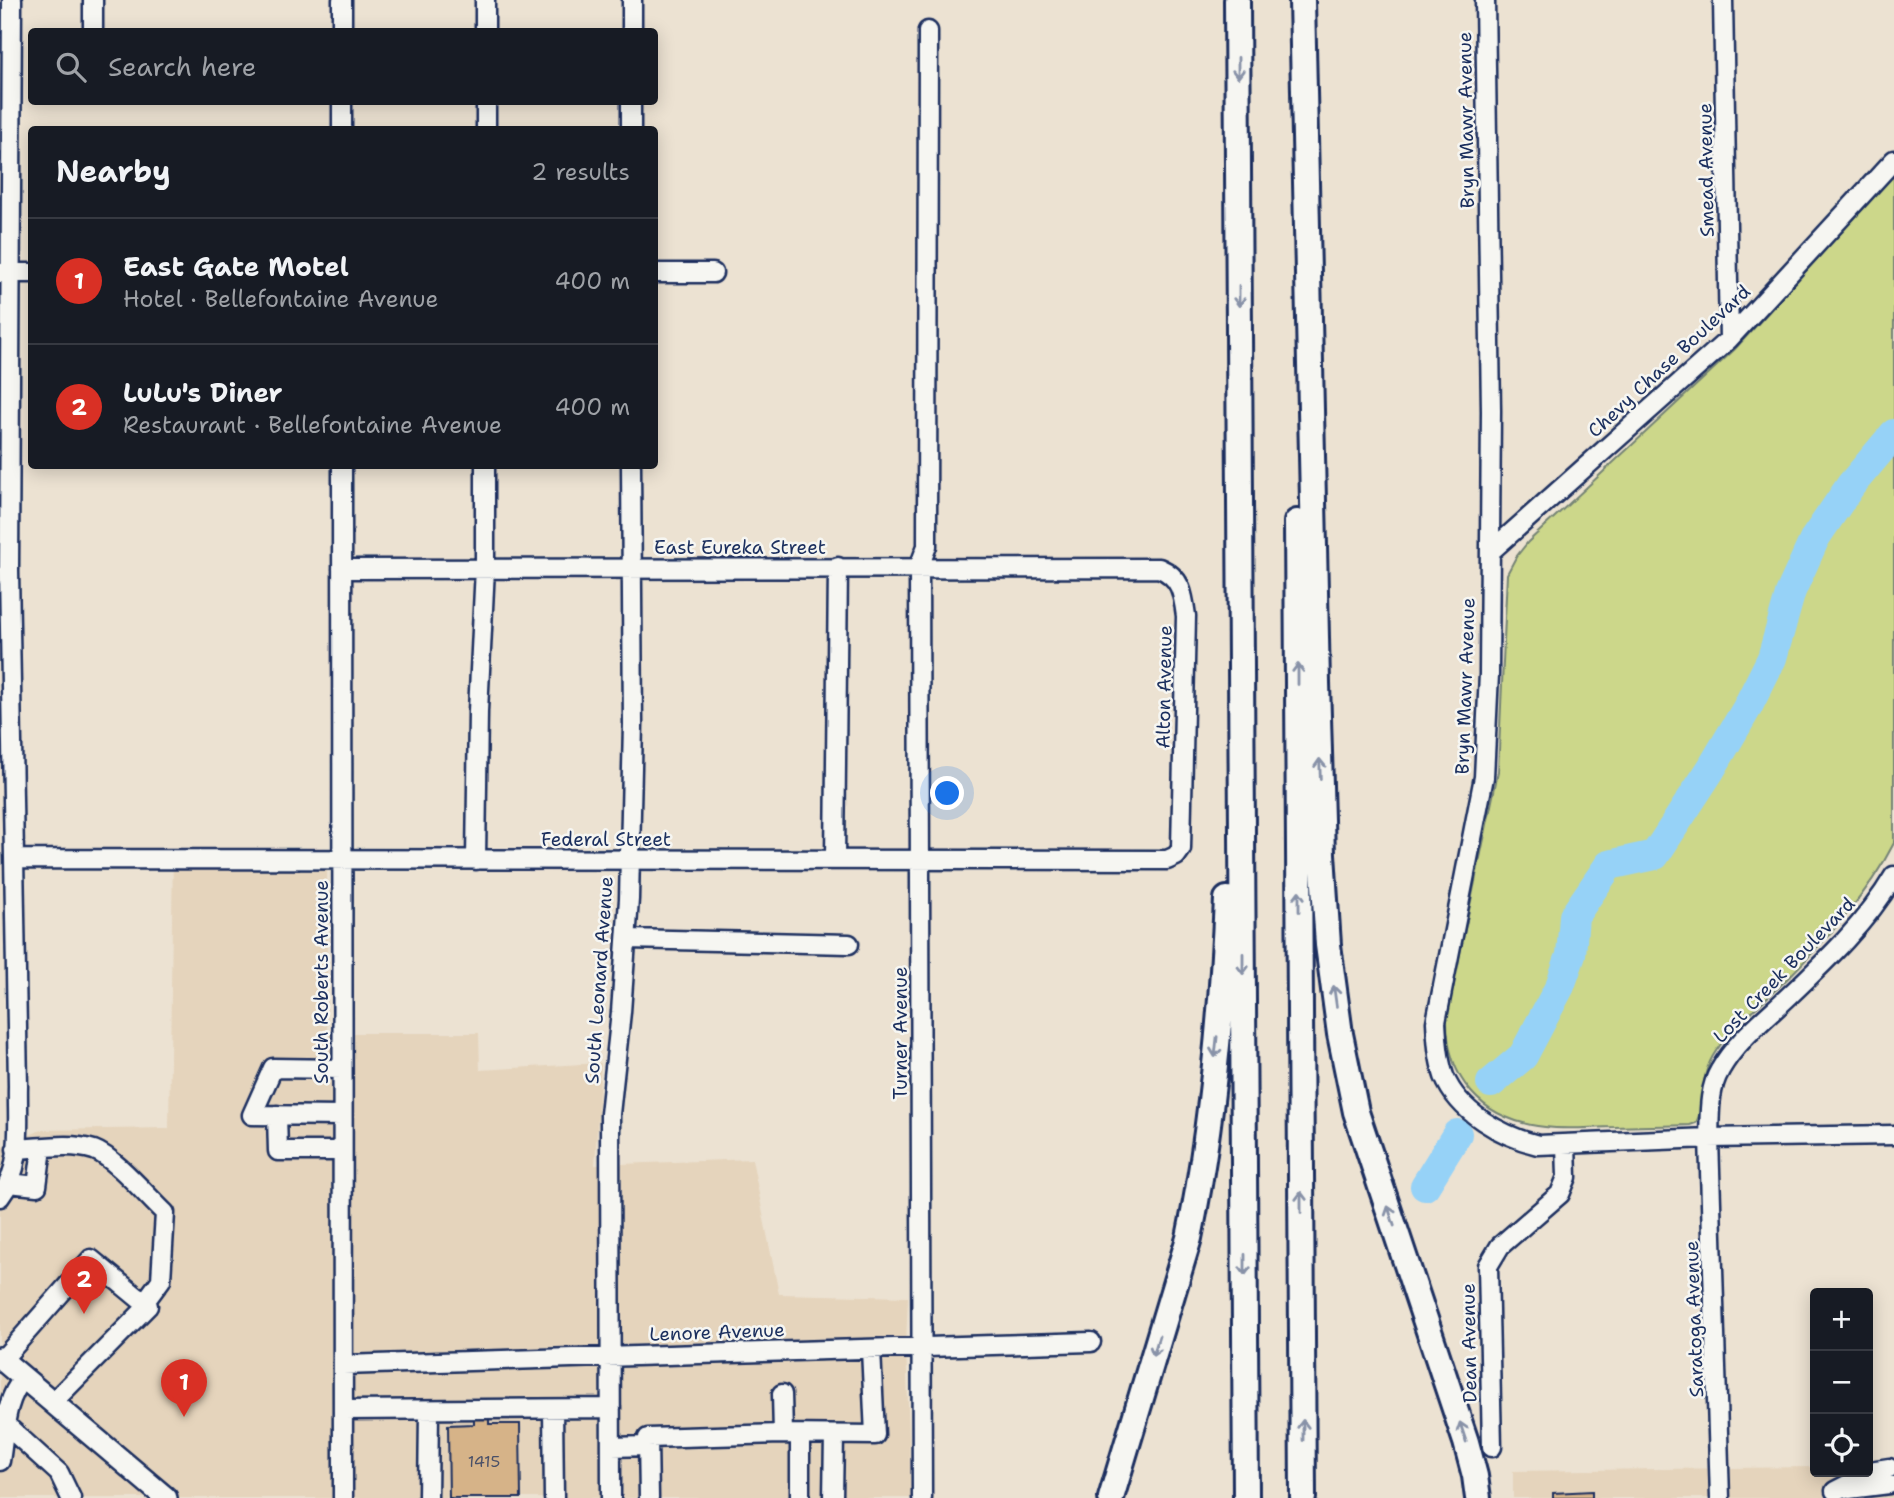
<!DOCTYPE html>
<meta charset="utf-8">
<style>
:root{--surface:#171b24;--page:#20242c;--text:#f1f3f6;--muted:#9ea1a6;--line:#363941;--accent:#d93025}
body{margin:0;font-family:"Shantell Sans",sans-serif;background:var(--page);color:var(--text)}
.controls{position:absolute;right:21px;bottom:21px;display:grid;overflow:hidden;border-radius:7px;box-shadow:0 4px 18px #0003}
.controls button{width:63px;height:63px;display:grid;place-items:center;padding:0;border:0;border-bottom:2px solid var(--line);background:var(--surface);color:var(--text);font:35px sans-serif}
.you{position:absolute;left:948px;top:794px;width:24px;height:24px;margin:-18px;border:5px solid #fff;border-radius:50%;background:#1a73e8;box-shadow:0 0 0 10px #1a73e833}
.badge{display:grid;place-items:center;width:46px;height:46px;border-radius:50%;background:var(--accent);color:#fff;font-size:23px;font-weight:700}
.pin{position:absolute;translate:-50% -58px;filter:drop-shadow(0 2px 4px #0008)}
.pin::after{content:'';position:absolute;top:37px;width:24px;height:21px;background:inherit;clip-path:polygon(0 0,100% 0,50% 100%)}
.list{margin:0;padding:0;list-style:none}
h2{display:flex;justify-content:space-between;align-items:center;height:91px;margin:0;padding:0 28px;font-size:30px}
h2 small{font-size:23px;font-weight:400;color:var(--muted)}
.list li{display:grid;grid-template-columns:46px 1fr auto;gap:21px;align-items:center;box-sizing:border-box;height:126px;padding:0 28px;border-top:2px solid var(--line)}
.list b{display:block;font-size:26px;white-space:nowrap}
.list p{margin:0;font-size:23px;white-space:nowrap;color:var(--muted)}
.list em{font-size:23px;font-style:normal;color:var(--muted)}
.icon{flex:none;width:38px;height:38px;fill:none;stroke:currentColor;stroke-width:2;stroke-linecap:round;stroke-linejoin:round}
.map{position:relative;flex:none;width:1894px;height:1498px;overflow:hidden}
.search{position:absolute;background:var(--surface);box-shadow:0 4px 18px #0003;left:28px;top:28px;width:630px;height:77px;display:flex;align-items:center;gap:18px;box-sizing:border-box;padding:0 24px;border-radius:7px;color:var(--muted);font-size:26px}
.panel{position:absolute;background:var(--surface);box-shadow:0 4px 18px #0003;left:28px;top:126px;width:630px;height:343px;border-radius:7px}
.map>svg:first-child{display:block}
.built{fill:#e5d4bc}
.green{fill:#ccd78a;stroke:#748374;stroke-width:2}
.lines{fill:none;stroke-linecap:round;stroke-linejoin:round}
.river{stroke:#96d2f7;stroke-width:30}
.building{fill:#d6b388;stroke:#1b2f5e;stroke-width:2}
.minor-casing{stroke:#1b2f5e;stroke-width:23}
.major-casing{stroke:#1b2f5e;stroke-width:26}
.highway-casing{stroke:#1b2f5e;stroke-width:30}
.minor{stroke:#f6f6f2;stroke-width:18}
.major{stroke:#f6f6f2;stroke-width:21}
.highway{stroke:#f6f6f2;stroke-width:24}
.oneway{stroke:#8892a8}
.labels{text-anchor:middle;dominant-baseline:central;stroke-width:5;stroke-linejoin:round;paint-order:stroke}
.number-label{font-size:16px;fill:#4a5068}
.street-label{font-size:19px;fill:#1b2f5e;stroke:#f6f6f2}
</style>
<div class="map">
<svg width="1894" height="1498" viewBox="0 0 1894 1498">
<rect width="100%" height="100%" fill="#ece2d2"/>
<filter id="ink" filterUnits="userSpaceOnUse"><feTurbulence type="fractalNoise" baseFrequency=".0143" numOctaves="2"/><feDisplacementMap in="SourceGraphic" scale="14" xChannelSelector="R" yChannelSelector="G"/><feConvolveMatrix kernelMatrix="1 2 1 2 8 2 1 2 1" color-interpolation-filters="sRGB"/></filter>
<g filter="url(#ink)">
<!-- built -->
<path class="built" d="M327,848v185h152l1,37 121,-7 -6,102 157,-6 27,135 129,3 -2,47 5,154h-911v-350l41,-18 128,-2 4,-276z
M1894,1465v33h-381v-27l302,-4v5h53z"/>
<!-- green -->
<path class="green" d="M1894,174v669c-27,53 -68,97 -110,139 -23,22 -50,43 -68,69 -19,28 -8,48 -20,72l-6,2c-25,1 -50,1 -75,2 -24,0 -47,3 -70,0 -64,-7 -100,-49 -98,-112l51,-243 9,-198 9,-17 12,-15 207,-193z"/>
<g class="lines">
<!-- river -->
<path class="river" d="M1491,1083l32,-27 37,-70 11,-31 3,-39 35,-51 46,-10 56,-86 36,-61 25,-50 19,-67 24,-53 36,-53 43,-51
M1425,1186l32,-52"/>
</g>
<!-- building -->
<path class="building" d="M474,1411h15v13h31l1,74h-72l-1,-73 26,-1z
M1592,1491v7h-39v-5z"/>
<g class="lines">
<defs>
<path id="minor" d="M93,0v32
M485,0v32
M1485,0l6,411 -2,263 -5,103 -48,245c1,18 2,36 8,54 15,37 58,60 94,69l171,-7 185,-3
M1723,0l6,339
M342,32v-32
M632,32v-32
M342,130v-28
M486,130v-28
M631,130v-28
M0,273h32
M654,273h59
M342,466l1,1032
M1491,551l238,-212 165,-179
M16,859l1151,1 9,-4 5,-7 5,-233c-3,-23 -5,-39 -27,-48l-817,1
M476,860l2,-149 7,-143v-102
M835,860l3,-293
M627,939l222,5
M342,1069l-69,-1 -21,47 90,1
M277,1115l1,36h64
M16,1149c26,-1 53,-7 78,1 20,7 54,47 71,63l-4,67 -17,23
M9,1183l28,3 5,-38
M0,1197c24,-30 17,-75 18,-111l-9,-516 3,-570
M2,1360l89,-101 57,47 -95,96
M343,1365l748,-23
M782,1394l1,40 92,1 -4,-86
M553,1409l1,89
M343,1410l268,-2
M6,1425l53,48 12,25
M800,1435v63
M611,1447l37,-1
M1492,1447l-4,-181 12,-20 60,-52 7,-17 -1,-33
M0,1461c5,-29 4,-61 24,-83
M1849,1489l40,-5
M1835,1491l41,-21 13,-2
M428,1498l1,-88
M611,1498l-1,-384 11,-102 8,-113 4,-175 -2,-258
M649,1498l-1,-60 135,-4
M833,1498l1,-63
M922,1498l-3,-931 8,-21 1,-515
M1720,1498l-11,-360c1,-22 -1,-48 11,-68 16,-29 45,-51 69,-74 38,-36 78,-74 105,-120"/>
<path id="major" d="M0,1358l166,140"/>
<path id="highway" d="M1237,0l9,1498
M1302,0l15,683 5,171 6,91 12,89 16,78 110,330 9,34 3,22
M1297,522l6,976
M1111,1498l78,-260c23,-111 33,-226 38,-339"/>
</defs>
<!-- minor casing -->
<use href="#minor" class="minor-casing"/>
<!-- major casing -->
<use href="#major" class="major-casing"/>
<!-- highway casing -->
<use href="#highway" class="highway-casing"/>
<!-- minor -->
<use href="#minor" class="minor"/>
<!-- major -->
<use href="#major" class="major"/>
<!-- highway -->
<use href="#highway" class="highway"/>
</g>
<!-- one-way arrows -->
<defs><path id="oneway-shaft" d="M-6 0H5M1.5-3L5.5 0L1.5 3" fill="none" stroke-width="1.6" stroke-linecap="round" stroke-linejoin="round" transform="scale(1.75)"/></defs>
<g class="oneway">
<use href="#oneway-shaft" transform="translate(1238 68) rotate(90)"/>
<use href="#oneway-shaft" transform="translate(1239 296) rotate(90)"/>
<use href="#oneway-shaft" transform="translate(1298 674) rotate(-90)"/>
<use href="#oneway-shaft" transform="translate(1320 769) rotate(-92)"/>
<use href="#oneway-shaft" transform="translate(1299 901) rotate(-90)"/>
<use href="#oneway-shaft" transform="translate(1243 964) rotate(90)"/>
<use href="#oneway-shaft" transform="translate(1335 996) rotate(-98)"/>
<use href="#oneway-shaft" transform="translate(1216 1047) rotate(96)"/>
<use href="#oneway-shaft" transform="translate(1301 1202) rotate(-90)"/>
<use href="#oneway-shaft" transform="translate(1391 1216) rotate(-108)"/>
<use href="#oneway-shaft" transform="translate(1245 1265) rotate(90)"/>
<use href="#oneway-shaft" transform="translate(1156 1346) rotate(107)"/>
<use href="#oneway-shaft" transform="translate(1303 1430) rotate(-90)"/>
<use href="#oneway-shaft" transform="translate(1463 1432) rotate(-108)"/>
</g>
</g>
<g class="labels">
<!-- number labels -->
<g class="number-label">
<text x="484" y="1461">1415</text>
</g>
<!-- street labels -->
<g class="street-label">
<text transform="translate(1466 120) rotate(-91)">Bryn Mawr Avenue</text>
<text transform="translate(1706 170) rotate(-91)">Smead Avenue</text>
<text transform="translate(1669 361) rotate(-43)">Chevy Chase Boulevard</text>
<text x="740" y="547">East Eureka Street</text>
<text transform="translate(1465 686) rotate(-88)">Bryn Mawr Avenue</text>
<text transform="translate(1164 687) rotate(-89)">Alton Avenue</text>
<text x="606" y="839">Federal Street</text>
<text transform="translate(1784 970) rotate(-46)">Lost Creek Boulevard</text>
<text transform="translate(599 980) rotate(-86)">South Leonard Avenue</text>
<text transform="translate(321 982) rotate(-90)">South Roberts Avenue</text>
<text transform="translate(900 1033) rotate(-90)">Turner Avenue</text>
<text transform="translate(1694 1319) rotate(-92)">Saratoga Avenue</text>
<text transform="translate(717 1332) rotate(-2)">Lenore Avenue</text>
<text transform="translate(1469 1343) rotate(-91)">Dean Avenue</text>
</g>
</g>
</svg>
<div class="controls">
<button>+</button>
<button>−</button>
<button><svg class="icon" aria-label="locate" viewBox="0 0 24 24"><circle cx="12" cy="12" r="6"/><path d="M12 2v4M12 18v4M2 12h4M18 12h4"/></svg></button>
</div>
<div class="you"></div>
<div class="pin badge" style="left:184px;top:1417px">1</div>
<div class="pin badge" style="left:84px;top:1314px">2</div>
<div class="search"><svg class="icon" aria-label="search" viewBox="0 0 24 24"><circle cx="10" cy="10" r="6"/><path d="M15 15l6 6"/></svg>Search here</div>
<section class="panel">
<h2>Nearby<small>2 results</small></h2>
<ul class="list">
<li><span class="badge">1</span><div><b>East Gate Motel</b><p>Hotel · Bellefontaine Avenue</p></div><em>400 m</em></li>
<li><span class="badge">2</span><div><b>LuLu's Diner</b><p>Restaurant · Bellefontaine Avenue</p></div><em>400 m</em></li>
</ul>
</section>
</div>
